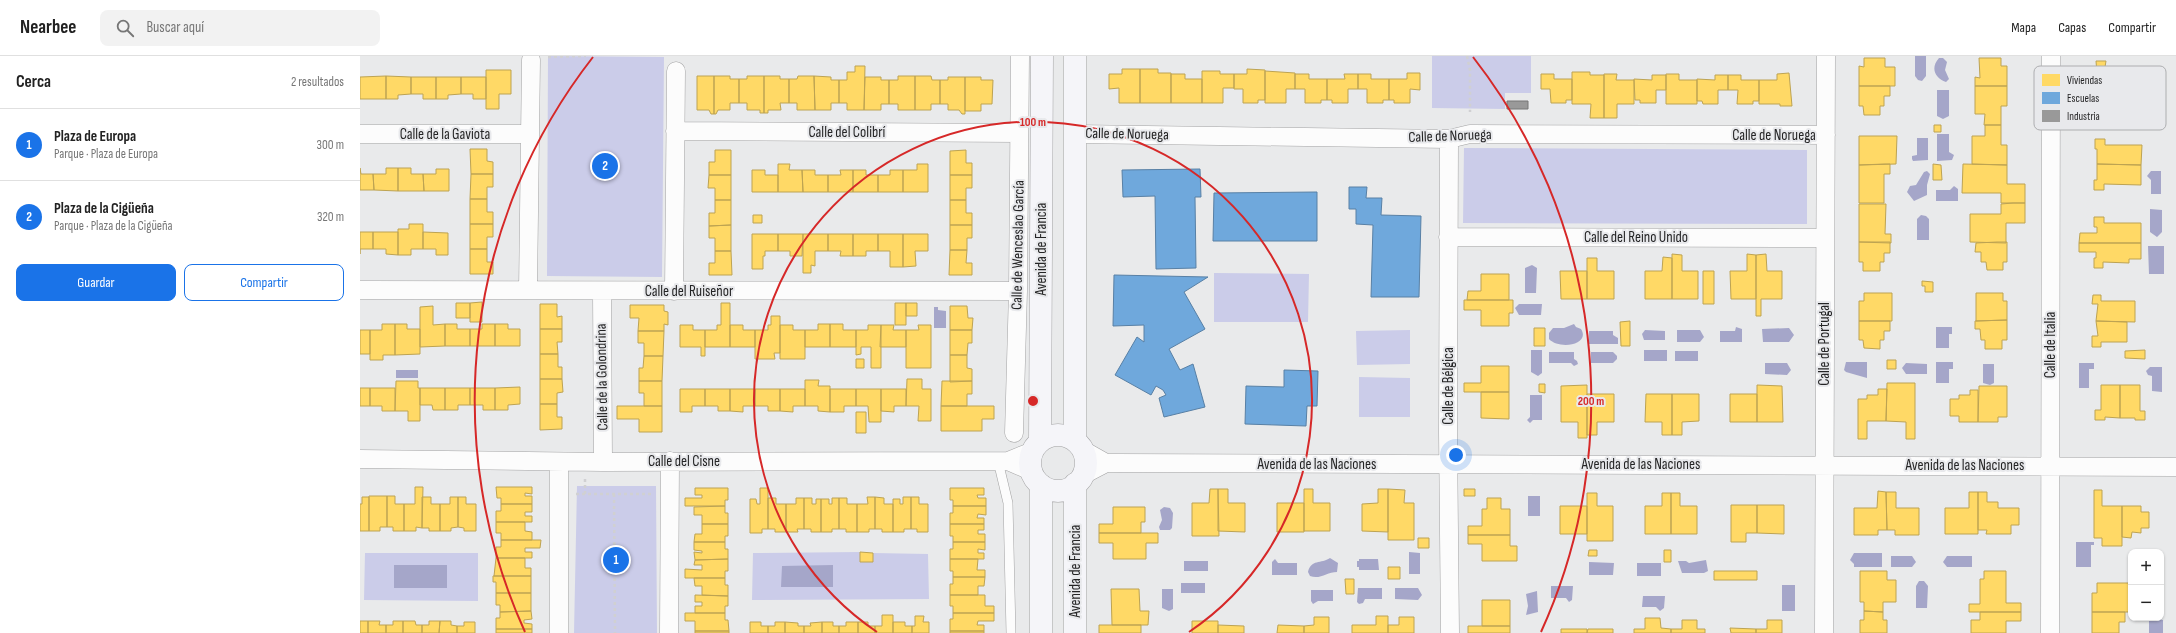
<!DOCTYPE html>
<html lang="es">
<meta charset="utf-8">
<style>
:root{--surface:#fff;--page:#f2f2f2;--text:#222;--muted:#767676;--line:#e0e0e0;--accent:#1a73e8}
body{margin:0;font-family:"Sofia Sans Condensed",sans-serif;background:var(--page);color:var(--text)}
.controls{position:absolute;right:12px;bottom:12px;display:grid;overflow:hidden;border-radius:8px;box-shadow:0 1px 3px #0004}
.controls button{width:36px;height:36px;display:grid;place-items:center;padding:0;border:0;border-bottom:1px solid var(--line);background:var(--surface);color:var(--text);font:20px sans-serif}
.you{position:absolute;left:1096px;top:399px;width:14px;height:14px;margin:-10px;border:3px solid #fff;border-radius:50%;background:#1a73e8;box-shadow:0 0 0 6px #1a73e833}
.badge{display:grid;place-items:center;width:26px;height:26px;border-radius:50%;background:var(--accent);color:#fff;font-size:13px;font-weight:700}
.pin{position:absolute;translate:-50% -50%;border:2px solid #fff;box-shadow:0 1px 4px #0006}
.list{margin:0;padding:0;list-style:none}
h2{display:flex;justify-content:space-between;align-items:center;height:52px;margin:0;padding:0 16px;font-size:17px}
h2 small{font-size:13px;font-weight:400;color:var(--muted)}
.list li{display:grid;grid-template-columns:26px 1fr auto;gap:12px;align-items:center;box-sizing:border-box;height:72px;padding:0 16px;border-top:1px solid var(--line)}
.list b{display:block;font-size:15px;white-space:nowrap}
.list p{margin:0;font-size:13px;white-space:nowrap;color:var(--muted)}
.list em{font-size:13px;font-style:normal;color:var(--muted)}
.actions{display:flex;gap:8px;padding:12px 16px}
.actions a{flex:1;padding:9px 0;border:1px solid var(--accent);border-radius:8px;text-align:center;font-size:14px;color:var(--accent)}
.actions .main{background:var(--accent);color:#fff}
.icon{flex:none;width:22px;height:22px;fill:none;stroke:currentColor;stroke-width:2;stroke-linecap:round;stroke-linejoin:round}
.map{position:relative;flex:none;width:1816px;height:577px;overflow:hidden}
header{display:flex;align-items:center;gap:24px;box-sizing:border-box;height:56px;padding:0 20px;background:var(--surface);border-bottom:1px solid var(--line)}
header strong{font-size:19px}
nav{display:flex;gap:22px;margin-inline-start:auto;font-size:14px}
.search{width:280px;height:36px;background:var(--page);display:flex;align-items:center;gap:10px;box-sizing:border-box;padding:0 14px;border-radius:8px;color:var(--muted);font-size:15px}
main{display:flex}
aside{flex:1;background:var(--surface)}
.map>svg:first-child{display:block}
.green{fill:#cbcce9}
.water{fill:#a5a6c9}
.homes{fill:#ffd966;stroke:#bda352}
.schools{fill:#6fa8dc;stroke:#5880a5}
.industry{fill:#999;stroke:#767676}
.lines{fill:none;stroke-linecap:round;stroke-linejoin:round}
.lane-casing{stroke:#a3a3a4;stroke-width:10}
.street-casing{stroke:#a3a3a4;stroke-width:19}
.secondary-casing{stroke:#a3a3a4;stroke-width:23}
.path{stroke:#d0d0d2;stroke-width:2.5;stroke-dasharray:3 3;stroke-linecap:butt}
.lane{stroke:#fcfcfc;stroke-width:9}
.street{stroke:#fcfcfc;stroke-width:18}
.secondary{stroke:#f5f5f9;stroke-width:22}
.ring{fill:none;stroke:#d62828;stroke-width:2}
.labels{text-anchor:middle;dominant-baseline:central;stroke-width:4;stroke-linejoin:round;paint-order:stroke}
.street-label{font-size:15px;fill:#242425;stroke:#e8e9ec}
.key{fill:#e8e9ec;stroke:#adaeb0;stroke-width:1}
.key-label{font-size:11px;fill:#242425}
.centre{fill:#d62828;stroke:#e8e9ec;stroke-width:2}
.ring-label{font-size:12px;text-anchor:middle;font-weight:bold;fill:#d62828;stroke:#e8e9ec;stroke-width:4;stroke-linejoin:round;paint-order:stroke}
</style>
<header>
<strong>Nearbee</strong>
<div class="search"><svg class="icon" aria-label="search" viewBox="0 0 24 24"><circle cx="10" cy="10" r="6"/><path d="M15 15l6 6"/></svg>Buscar aquí</div>
<nav><a>Mapa</a><a>Capas</a><a>Compartir</a></nav>
</header>
<main>
<aside>
<h2>Cerca<small>2 resultados</small></h2>
<ul class="list">
<li><span class="badge">1</span><div><b>Plaza de Europa</b><p>Parque · Plaza de Europa</p></div><em>300 m</em></li>
<li><span class="badge">2</span><div><b>Plaza de la Cigüeña</b><p>Parque · Plaza de la Cigüeña</p></div><em>320 m</em></li>
</ul>
<div class="actions"><a class="main">Guardar</a><a>Compartir</a></div>
</aside>
<div class="map">
<svg width="1816" height="577" viewBox="0 0 1816 577">
<rect width="100%" height="100%" fill="#e9eaeb"/>
<!-- green -->
<path class="green" d="M188,0l116,1 -2,220 -115,-1z
M1072,0h99v37h-26v16l-73,-1z
M1104,92l343,2v74l-344,-1z
M854,217l95,1 -1,48h-94z
M1050,274v34l-53,1 -1,-34z
M999,321l51,1v39h-51z
M217,430h79l1,147h-83z
M500,496v10h12l1,-9 55,1 1,45 -177,1 1,-47z
M5,497h113v48l-114,-1z"/>
<!-- water -->
<path class="water" d="M1555,0h11v20l-4,5 -4,-1 -3,-4z
M1579,2h4l4,4 -2,8 4,9 -3,3c-11,-4 -16,-14 -7,-24z
M1577,34h12v26l-6,3 -6,-3z
M1577,78h12v18l5,3 -2,5 -15,1z
M1557,82h11v22l-15,1 -1,-2v-3l5,-1z
M1791,115h10v23h-10v-14l-4,-4z
M1564,116l3,-1 3,3 -3,11v10l-13,6 -7,-9 3,-6 6,-1z
M1594,130l4,3v12h-22v-11h14z
M1790,153l12,1v22l-5,5 -7,-5z
M1561,159l5,1 3,3v21h-12v-21z
M1788,190h16v28h-15z
M1172,209l5,3 -1,25h-11v-25z
M1159,248h23l-1,11h-22l-4,-7z
M574,251h4v3l8,1v17h-12z
M1214,268l2,3 5,2c10,16 -22,21 -32,10v-6l4,-5h11z
M1376,271l6,2v13h-22v-11h15z
M1576,271h16v7h-3v14h-13z
M1429,272l5,7 -5,7h-26l-1,-13z
M1285,274l20,1v9h-21l-2,-6z
M1317,274h23l4,7 -4,5h-23z
M1229,275h24v4l5,3v6h-29z
M1171,294h11v23l-4,3 -7,-4z
M1284,294h23v11h-23z
M1315,295h23v10h-23z
M1189,296h25v7l3,2 1,3 -4,2 -3,-3h-22z
M1231,296h22l4,4v3l-4,4h-22z
M1486,306h21v16l-21,-6 -2,-2z
M1576,306h17v7h-4v14h-13z
M1405,307h22l4,7 -4,5 -22,-1z
M1546,307l21,1v10h-21l-4,-6z
M1719,307h15v6h-5v19h-10z
M1623,308h11v19l-4,2 -7,-2z
M1790,311h12v25l-10,-1v-15l-4,-1 -2,-4z
M36,314h22v8h-22z
M1170,339h12v25h-9l-3,3 -3,-3 3,-3z
M1168,440h12v20h-12z
M804,451l6,1 3,5 -1,15 -2,2h-10l-1,-3 3,-7 -2,-10z
M1716,486h18v3h-3v22h-15z
M1049,496l11,1v21h-11z
M1494,497h28v14h-28v-3l-4,-4z
M1531,500h21l4,6 -4,5h-21z
M1587,500h25v11h-25l-4,-5z
M970,502l8,5 -1,9c-10,0 -17,8 -27,4l-2,-4c3,-13 13,-8 22,-14z
M915,503l3,4h19v12h-25v-13z
M999,503h19l1,11h-20v-3h-2v-6h2z
M1346,504l2,11 -4,2h-22l-4,-12h8l3,2z
M824,505h24v10h-24z
M1229,506l25,1 -1,12h-24z
M1277,507h24v13h-24z
M34,509h53v23h-53z
M473,509v22h-52l1,-21z
M1559,525h5l4,5 -1,22h-11v-22z
M821,527h24v10h-24z
M1422,529h13v26h-13z
M1191,530h22l-1,14 -3,2 -3,-4h-15z
M998,532h24v11h-17l-2,4 -4,1 -2,-2z
M1035,532h23l4,7 -4,5 -23,-1z
M802,533h11v20l-4,2 -7,-3z
M951,534h22v11h-15l-5,3 -2,-3z
M1177,535l1,21 -12,3 2,-9 -2,-12z
M1283,540h22l-1,12 -4,3 -4,-4h-14z
M1791,562l12,2v13h-14v-13z"/>
<!-- homes -->
<path class="homes" d="M1504,2h21v9h10v19h-36v-20l5,1z
M1619,2h22v8h6v20h-32v-9l5,1z
M1736,5h10l-1,6h26v4h9v16l-42,-1z
M495,10h10l-1,44h-17v-7h-8v-23h8v-8h8z
M762,13h18v34h-21v-15l-10,1v-15h13z
M780,13h18v4h13v30h-31z
M887,13l18,1v30h-7v3h-15v-14h-9v-15h13z
M126,14h25v24h-12v15h-13z
M842,15h18v3h14v14h-11v15h-21z
M905,15l30,2v16h-9v14h-21z
M1212,16h18v3h14v43h-14l1,-14h-19z
M1047,17h13v17l-10,-1v14h-16v-3h-5v-21h18z
M1429,17l3,33h-12v-2h-21v-24h18v-6z
M811,18h14v5h17v24h-31z
M935,18h14v5h18v21h-6v3h-16v-14h-10z
M984,18h14v15h-10v14h-16v-3h-5v-21h18z
M998,18h13v5h18v21h-6v3h-16v-14h-9z
M1181,18h13v5h18v21h-6v3h-15l-1,-14h-9z
M1244,18h13l-1,6h18v24h-17v14h-13z
M1306,18h13v6h18v24h-31z
M1292,19h14v15h-10v13h-16v-3h-5l-1,-21 18,1z
M1355,19h13v15h-10v14h-15l-1,-3h-5v-22l18,1z
M1368,19h13v5h18v21h-6v3h-16l1,-14h-10z
M26,20v23h-26v-22z
M26,20l25,1v17l-13,1v4h-12z
M337,20h17v38h-3l-2,-4h-12z
M354,20h16v3h9v24h-9v7h-12l-2,4h-2z
M387,20h17v37h-4v-3h-13v-7h-8v-24h8z
M404,20h16v3h9v24h-9l1,7h-13v3h-4z
M438,20h16l1,34h-18v-7h-8v-24h8z
M454,20l17,1v3h8v23h-8v7h-16z
M538,20h17v34h-17v-6h-9v-24h9z
M555,20h16l1,4h8v24h-9v6h-16z
M51,21h25v22h-13v-5h-12z
M76,21h25v17l-13,1v4h-12z
M101,21h25v22h-13v-5h-12z
M505,21h16v3h8v24h-8v6h-17z
M588,21h17v37h-3l-3,-4h-11v-6h-8v-24h8z
M605,21h16v3h12l-1,24h-11v7h-16z
M1499,30h31v10h-6v10h-4v9h-16l-1,-9h-4z
M1615,30h32v20h-6v19h-17l1,-11h-10z
M1574,69h7v7h-7z
M1625,69h16v20h6v20l-35,-1v-28h13z
M1499,80h38l-1,28 -37,1z
M1735,83h10v6h37l-1,20 -44,-1v-15h-2z
M110,93h17v12l6,1v12h-22z
M355,94h16v25h-22v-13h6z
M606,94v13h6v12h-22v-24z
M418,108h12l-1,6h13l1,22h-25z
M557,108h11v28h-25v-22h14z
M1525,108h5v10h-6v29h-25v-38z
M1573,108l8,1 1,15h-9z
M1603,108l44,1v19h18v19h-24v-10h-39z
M1737,108l44,1v20l-37,-1v6h-10v-10h3z
M0,112l1,6h12l1,16h-14z
M26,112h12v23l-24,-1 -1,-16h13z
M38,112h13v6h12l1,17h-26z
M76,113h13v22h-25l-1,-17h13z
M392,114h13v5h13v17h-26z
M442,114h13v5h13v17h-25z
M480,114h13v22h-25v-17h13z
M493,114h13v5h12v17h-25z
M530,114h13v22h-25v-17h12z
M111,118h22v13h-6v12h-17z
M349,119h22v25h-16v-12h-7z
M590,119h22v13h-6v12h-16z
M110,143h17v13h6v12h-23z
M355,144h16v25l-22,1v-13h6z
M590,144h16v13h6v12h-22z
M1653,147h12v20h-19v20l-36,-1v-28h31v-10z
M1499,148h27l-1,30h6v9l-32,-1z
M393,159h9v8h-9z
M1734,161h10v6h37v20h-62l1,-10h17v-6h-3z
M49,168h14v25h-12v6h-13v-26h11z
M110,168h23v13h-6v12h-17z
M371,169v26h-16v-13h-6v-12z
M590,169h22v13h-5v12h-17z
M0,176h13v17h-13v5z
M13,176h25v23l-12,-1v-5h-13z
M63,176l25,1v22h-12v-6h-13z
M392,178h26v17h-13v5h-2v13h-11z
M418,178h25l-1,22h-12v-5h-12z
M443,178h25v17h-13v15l-4,-1v8h-8z
M468,178h25v22h-13l1,-5h-13z
M493,178h25v17h-12v5h-13z
M518,178h25v33h-13v-16h-12z
M543,178h25v17h-13l1,15 -13,1z
M1499,186h31v11h-6v9h-4v9h-17v-9h-4z
M1637,186h10v20h-4v8h-16l-1,-8h-5v-10h-6l1,-9z
M1719,187h62v16h-12v4l-26,-1v6h-9v-10h2v-6h-17z
M110,193h17v13h6v12h-23z
M590,194h17l-1,13h6v12h-23z
M355,195h16l1,24h-23v-12h6z
M1312,198l10,1v16h16v28h-26z
M1387,198l9,1v44h-25l-1,-28h17z
M1406,198l1,17h15v28h-21v17h-5v-61z
M1303,201l9,1v41h-27v-28h17z
M1227,202h10v13h17v28h-27z
M1200,215h27v28h-26z
M1343,215h11v33h-11z
M1121,218h28v26h-42l1,-9h13z
M1562,225l11,1v10h-8v-6h-3z
M1504,237h28v28h-33v-20h5z
M1616,237h27v8h4v19l-31,1z
M1733,239h8v6h34v21l-39,-1 2,-17h-6z
M1104,244h49v13h-4v13h-28v-16h-17z
M122,246v20h-12v-19z
M96,247h14v15h-14z
M361,247h9v44h-25v-17h12v-5h4z
M535,247h11v22h-11z
M546,247h11v13h-11z
M180,248h17v13l5,-1v13h-22z
M270,249h34v6l4,1v13l-4,-1v7h-26l1,-13h-9z
M73,250v19l12,-1v22l-25,1v-40z
M590,250h17l1,12h5l-1,12h-22z
M411,260h9v37h-6l1,6h-20v-29h13v-5h3z
M1647,264v20h-5v9h-17v-9h-4l-1,-11h-5v-8z
M1270,265v25h-9l-1,-24z
M1499,265h31v10h-6v9h-4v9l-16,-1 -1,-8h-4z
M1736,265l31,1v20h-26v5h-9v-11h6z
M22,268h13v31h-12v5h-13v-30h12z
M35,268h12v5h13v25l-25,1z
M85,268h12v5h13v17h-25z
M122,268h13v22h-25v-17h12z
M135,268h13v5h12v17h-25z
M458,268h12v23h-25v-17h13z
M470,268h13v6h13v17h-26z
M320,269h13v5h12v26h-4v-9h-21z
M370,269h13v5h12v17h-25z
M420,269h13v5h12v29h-25z
M508,269h13v43h-10v-21h-10v7l-5,1v-25h12z
M521,269h13l-1,5h13v17h-26z
M558,269h13v43h-25v-38h13z
M1174,272h11v18h-11z
M180,273h22v13h-5l1,12h-18z
M0,274h10v24h-10z
M590,274h22v13h-4l-1,12h-17z
M278,275h26l-1,25h-19v-13h-6z
M1785,294v9l-20,-1v-7z
M180,298h18v13h4v12h-22z
M590,299h17v13l5,1v12l-22,1z
M284,300h19l-1,25h-23v-13h4z
M496,303h8v9h-8z
M1527,304h9v9h-9z
M1121,310h28v26h-45v-9h17z
M180,323h22l1,13 -6,1v11h-17z
M547,323h15v10h9v32h-13l1,-15h-13z
M445,324h14l-1,6h12v26l-12,-1v-5h-13z
M36,325h22v7h2v33h-12v-10h-13z
M279,325h23v25h-18v-13h-5z
M582,325h30v13h-5v12h-26z
M1527,327h28v56h-9v-17l-20,-1z
M1179,328h6v9l-6,-1z
M1227,329v53h-9v-16h-17v-36z
M1397,329l25,1 1,36h-26z
M1741,329h19v33l-15,-1v3h-10v-10h6z
M1760,329h20v26h5v9h-10v-2h-15z
M1619,330h28v31h-9v5h-20z
M160,331v17l-12,1v5h-13v-22z
M0,332h10v18h-10z
M10,332h25v23h-13v-5h-12z
M60,332h25v22h-12l-1,-5h-12z
M85,332h25v17h-12v5h-13z
M110,332h25v22h-12v-5h-13z
M320,333h25v17h-13v6h-12z
M345,333h25v22h-12v-5h-13z
M370,333h25v17h-12v6l-13,-1z
M395,333h25v22h-12v-5h-13z
M420,333h25v17h-12v6l-13,-1z
M470,333h26v17h-12v6h-14z
M496,333h25v33h-12l-1,-16h-12z
M521,333h25v17h-12v6l-13,-1z
M1518,333h9l-1,32h-19v18h-9v-40h9v-4h11z
M1610,334h8v32h-19v-6h-9v-17h9v-4h11z
M1121,336h28v27l-28,-1z
M1227,338h27v28h-17v13h-10z
M1286,338h26v41h-10v-13h-17z
M1312,338h27v27l-17,1v13h-10z
M1370,338h27v28h-27z
M180,348h17v13h5v12l-22,1z
M257,350h45v26h-23v-13h-22z
M581,350h53v13h-12v12h-41z
M496,356h10v21h-10z
M55,431h8l-1,41 -6,-1v4h-12v-27h11z
M136,431h36v7l-7,-1v3h7v8h-31v-6h-4z
M335,432h33v12h-3v6h-40v-8h17v-3h-7z
M400,432h8v41h-6v4h-12v-34h6l1,5h3z
M590,432h34v7h-7l1,3h8v8h-33v-6h-3z
M850,433h8l1,47h-27v-33h17z
M858,433h10v14h17v29l-27,-1z
M944,433h9v14h17v28h-26z
M1018,433h10v43l-26,-1v-27l16,-1z
M1028,433l17,1 -1,13h10v37h-26z
M1104,433h11v7h-11z
M1734,434h8v16h20v40h-20v-8h-8z
M1518,435l8,1 1,38h-9v5h-24v-27h23z
M1526,436h10v16h23v27h-24v-5h-8z
M1609,436h9v42h-33v-26h24z
M1618,436h9v10h11v6h21v17h-8v9h-25l1,-4h-9z
M1227,437h10v13h16v35h-26z
M1302,437h9v41h-26v-28h17z
M1311,437h9v13h17v28h-26z
M9,440h18v31h-7v4h-11z
M27,440h8v8h9v27h-11v-4h-6z
M2,441h7v34h-9v-27h2z
M62,441h9v7h9v27h-11v-3h-7z
M90,441h8v30l-7,1v3h-11v-27h10z
M98,441h8v7h10v27h-12v-3l-6,-1z
M507,441h8v32h-6v3h-12v-28h11z
M515,441l9,1v6h9v28h-11v-3h-7z
M543,441h8v32h-7v3h-11v-33h7v5h3z
M551,441h8v7h9v28h-11v-3h-6z
M408,442h8v6h10v28h-11v-3h-7z
M436,442h8v31h-7l1,3h-12v-28h10z
M444,442h8v6h4v-5h5v33h-10v-3h-7z
M472,442h7v31h-7v3h-11v-33h8v5h3z
M479,442h8v6h10v28h-11v-3h-7z
M1127,442h14v11h9v26h-42v-9h14v-17h5z
M917,447h27v29h-27z
M141,448h31v8h-7v4h7v6h-36v-11h5z
M1371,449h26v28h-11v9h-15z
M1397,449h27v29l-27,-1z
M365,450v7h3v11h-26v-9h-8v-8z
M593,450h33v9l-8,-1 -1,4h7v6h-34v-11h3z
M1200,450h27v28h-27z
M1762,450h19v6h8v16h-8v5l-9,-1 -1,6 -9,-1z
M753,451h32v15h-4v11h-42v-9h14z
M136,466h29v9l7,1v8h-31v-7h-5z
M342,468h26v12h-3v6h-31l1,-8h7z
M590,468h34v6h-6v4h7v8h-32v-6h-3z
M739,477h59v10h-12v16h-33v-16h-14z
M1108,479h42v11h7v15h-35v-17h-14z
M1058,482h11v10h-11z
M141,484h40l-1,8h-15v4h7v6h-36v-11h5z
M334,486h31v7h3v10l-33,1 -1,-8 8,1v-2l-8,-1z
M593,486h32v8l-7,-1v4h6v6h-34v-10h3z
M1229,494h8v6h-9z
M1304,494h7v12h-7z
M500,496l13,1v9h-13z
M136,502h29v10h6v8h-37z
M368,503v12h-3v7h-40v-9l17,1v-5h-8l1,-5z
M590,503h28l-1,11h8v7h-32v-6h-3z
M1028,511h12v12h-12z
M1354,515h43v9h-43z
M1500,515h27v9h9v22h-13v10l-19,-1v-9h-4z
M1624,515h22v32h15v9h-52v-8h11v-25h4z
M133,520h38v17h-35v-11h-3z
M593,521h32l-1,9h-6v9h-28v-11h3z
M334,522h31v7h3v11l-26,-1v-9h-7z
M985,523h9v15h-8z
M1737,527h33v29h-38v-19h5z
M751,533h28l1,22h9l-1,14h-36z
M136,537h35v18l-31,1v-7h-4z
M335,539l33,1v10h-3v7h-30v-7h7v-4h-7z
M590,539h35v11h9v7h-41v-7h-3z
M1122,544h28v26h-28z
M171,555l1,8 -8,1v3l8,1v5h-36v-11h4v-6z
M1504,555l19,1v8h4v13h-27v-13h4z
M1620,556h41v9h-15v12h-35v-13h9z
M1732,556h33v10h-6v11h-27z
M325,557h40v7h3l1,11h-34v-10h-10z
M593,557h41v8h-16l-1,4h7v6h-34v-12h3z
M522,559h11v18h-18v-7h7z
M555,560h9l-1,6h6v11h-17v-7h3z
M1016,560h12v17h-36v-8h24z
M954,561h15v16h-25v-7l10,-1z
M1039,561h15v16h-26v-8h11z
M1285,562h15l1,10 10,1v4h-37v-4h11z
M1322,564h15v9h8v4h-34v-4h11z
M1407,564h15v13h-26v-4h11z
M0,565h8v12h-8z
M8,565h12l-1,4h7v8h-18z
M33,565h10v12h-17v-8h7z
M43,565h12l1,4h6v8h-19z
M69,565h11l-1,12h-17v-8h7z
M80,565h11v4l6,1v7h-18z
M832,565h26v12h-26z
M104,566h11v11h-18v-7h7z
M390,566h11v4h7v7h-18z
M415,566h10v11h-17v-7h7z
M425,566l13,1v3h6v7h-19z
M462,566v11h-18v-7h7l-1,-3z
M462,566h11v4h6v7h-17z
M486,566h12v11h-19v-7h7z
M498,566h10v4h7v7h-17z
M533,566h12v4h7v7h-19z
M739,569h42v8h-42z
M858,569l26,1v7h-26z
M918,569l26,1v7h-27z
M1108,570h42v7h-42z
M1370,572l26,1v4h-25z
M136,573h36v4h-36z
M1201,573h26v4h-26z
M1228,573h25v4h-26z
M335,575h34v2h-34z
M590,575h34v2h-34z"/>
<!-- schools -->
<path class="schools" d="M840,113l1,28h-6l1,71 -40,1 -1,-73 -32,1 -1,-27z
M989,131h18l-1,11h16l-1,17 40,1 -2,81h-48l2,-72 -17,-1v-15h-7z
M957,136v49h-104l1,-48z
M754,219l94,2 -24,15 21,37 -36,20 11,21 13,-6 12,43 -41,10 -5,-19 7,-3 -3,-5 -7,-4 -5,9 -36,-20 22,-38 7,5v-17l-31,1z
M924,314l34,1 -1,35h-10l-1,20 -61,-2 1,-38 38,1z"/>
<!-- industry -->
<path class="industry" d="M1147,45h21v8h-21z"/>
<g class="lines">
<defs>
<path id="lane" d="M638,405l10,42 3,130"/>
<path id="street" d="M315,75l344,2
M0,78h169
M715,78l374,5 21,-5 356,1
M1089,83l-1,294 2,200
M1088,181l376,1
M0,234l658,1
M168,234l3,-230
M314,235l2,-220
M242,236l1,170
M654,377l4,-142 2,-235
M723,394l23,13h7l1063,4
M0,403l243,3 405,-1 25,-10
M648,405l23,10
M199,406v171
M723,419l23,-12
M309,577l1,-172
M1464,577l2,-577
M1690,577l1,-577"/>
<path id="secondary" d="M670 407a28 28 0 1 1 56 0a28 28 0 1 1-56 0Z
M715,384v-384
M680,385l2,-385
M681,577v-148
M715,577v-149"/>
</defs>
<!-- lane casing -->
<use href="#lane" class="lane-casing"/>
<!-- street casing -->
<use href="#street" class="street-casing"/>
<!-- secondary casing -->
<use href="#secondary" class="secondary-casing"/>
<!-- path -->
<path class="path" d="M1107,0l3,14v42
M188,1l38,-1
M216,438h77
M225,438v-16
M254,438l1,139"/>
<!-- lane -->
<use href="#lane" class="lane"/>
<!-- street -->
<use href="#street" class="street"/>
<!-- secondary -->
<use href="#secondary" class="secondary"/>
</g>
<!-- distance rings -->
<g class="ring">
<path d="M517 576A279 279 0 1 1 829 576"/>
<path d="M165 576A558 558 0 0 1 233 1M1113 1A558 558 0 0 1 1181 576"/>
</g>
<g class="labels">
<!-- street labels -->
<g class="street-label">
<text x="487" y="76">Calle del Colibrí</text>
<text x="85" y="78">Calle de la Gaviota</text>
<text transform="translate(767 78) rotate(1)">Calle de Noruega</text>
<text x="1414" y="79">Calle de Noruega</text>
<text transform="translate(1090 80) rotate(-2)">Calle de Noruega</text>
<text x="1276" y="181">Calle del Reino Unido</text>
<text transform="translate(658 189) rotate(-89)">Calle de Wenceslao García</text>
<text transform="translate(681 193) rotate(-90)">Avenida de Francia</text>
<text x="329" y="235">Calle del Ruiseñor</text>
<text transform="translate(1464 288) rotate(-90)">Calle de Portugal</text>
<text transform="translate(1690 289) rotate(-90)">Calle de Italia</text>
<text transform="translate(242 321) rotate(-91)">Calle de la Golondrina</text>
<text transform="translate(1088 330) rotate(-90)">Calle de Bélgica</text>
<text x="324" y="405">Calle del Cisne</text>
<text x="957" y="408">Avenida de las Naciones</text>
<text x="1281" y="408">Avenida de las Naciones</text>
<text x="1605" y="409">Avenida de las Naciones</text>
<text transform="translate(715 515) rotate(-90)">Avenida de Francia</text>
</g>
</g>
<!-- legend -->
<rect x="1674" y="10" width="132" height="64" rx="6" class="key"/>
<rect x="1682" y="18" width="18" height="12" fill="#ffd966"/>
<rect x="1682" y="36" width="18" height="12" fill="#6fa8dc"/>
<rect x="1682" y="54" width="18" height="12" fill="#999"/>
<g class="key-label">
<text x="1707" y="28">Viviendas</text>
<text x="1707" y="46">Escuelas</text>
<text x="1707" y="64">Industria</text>
</g>
<circle cx="673" cy="345" r="6" class="centre"/>
<g class="ring-label">
<text x="673" y="70">100 m</text>
<text x="1231" y="349">200 m</text>
</g>
</svg>
<div class="controls">
<button>+</button>
<button>−</button>
</div>
<div class="you"></div>
<div class="pin badge" style="left:256px;top:504px">1</div>
<div class="pin badge" style="left:245px;top:110px">2</div>
</div>
</main>
